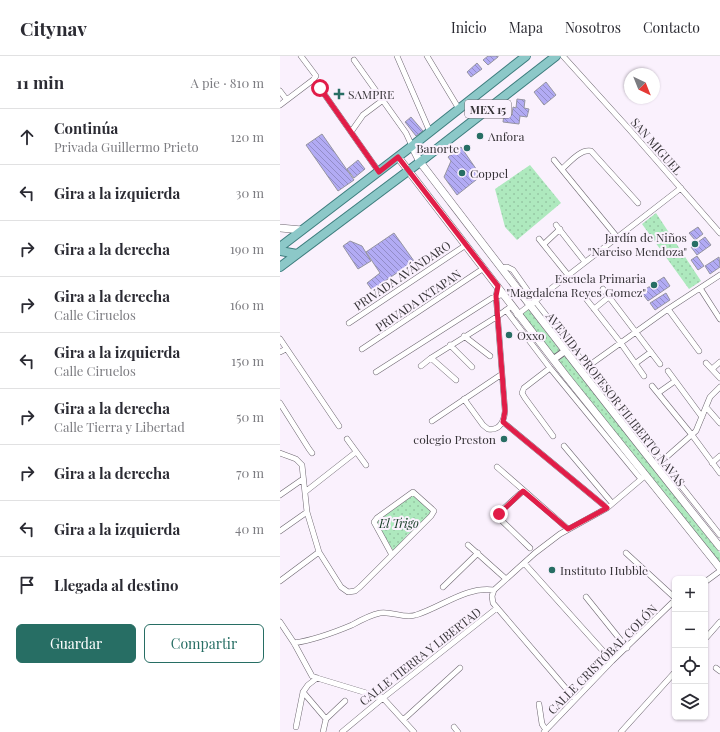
<!DOCTYPE html>
<html lang="es">
<meta charset="utf-8">
<style>
:root{--surface:#fff;--page:#f7f7f7;--text:#2b2b33;--muted:#7c7c81;--line:#e1e1e2;--accent:#276e64}
body{margin:0;font-family:"Playfair Display",serif;background:var(--page);color:var(--text)}
.controls{position:absolute;right:12px;bottom:12px;display:grid;overflow:hidden;border-radius:6px;box-shadow:0 1px 3px #0004}
.controls button{width:36px;height:36px;display:grid;place-items:center;padding:0;border:0;border-bottom:1px solid var(--line);background:var(--surface);color:var(--text);font:20px sans-serif}
.compass{position:absolute;left:344px;top:12px;width:36px;height:36px;border-radius:50%;background:var(--surface);box-shadow:0 1px 3px #0004;rotate:137deg}
.stop{position:absolute;width:12px;height:12px;margin:-9px;border:3px solid #e11d48;border-radius:50%;background:#fff}
.stop.end{background:#e11d48;border-color:#fff;box-shadow:0 1px 4px #0008}
.list{margin:0;padding:0;list-style:none}
h2{display:flex;justify-content:space-between;align-items:center;height:52px;margin:0;padding:0 16px;font-size:17px}
h2 small{font-size:13px;font-weight:400;color:var(--muted)}
.list li{display:grid;grid-template-columns:26px 1fr auto;gap:12px;align-items:center;box-sizing:border-box;height:56px;padding:0 16px;border-top:1px solid var(--line)}
.list b{display:block;font-size:15px;white-space:nowrap}
.list p{margin:0;font-size:13px;white-space:nowrap;color:var(--muted)}
.list em{font-size:13px;font-style:normal;color:var(--muted)}
.actions{display:flex;gap:8px;padding:12px 16px}
.actions a{flex:1;padding:9px 0;border:1px solid var(--accent);border-radius:6px;text-align:center;font-size:14px;color:var(--accent)}
.actions .main{background:var(--accent);color:#fff}
.icon{flex:none;width:22px;height:22px;fill:none;stroke:currentColor;stroke-width:2;stroke-linecap:round;stroke-linejoin:round}
.map{position:relative;flex:none;width:440px;height:676px;overflow:hidden}
header{display:flex;align-items:center;gap:24px;box-sizing:border-box;height:56px;padding:0 20px;background:var(--surface);border-bottom:1px solid var(--line)}
header strong{font-size:19px}
nav{display:flex;gap:22px;margin-inline-start:auto;font-size:14px}
main{display:flex}
aside{flex:1;background:var(--surface)}
.map>svg:first-child{display:block}
.green{fill:url(#green-dots)}
.building{fill:url(#building-back-hatch);stroke:#9695a1}
.lines{fill:none;stroke-linecap:round;stroke-linejoin:round}
.minor-casing{stroke:#6e6771;stroke-width:6}
.tertiary-casing{stroke:#6e6771;stroke-width:8}
.secondary-casing{stroke:#6e6771;stroke-width:8}
.primary-casing{stroke:#3d7d7e;stroke-width:10}
.minor{stroke:#fff;stroke-width:5}
.tertiary{stroke:#fff;stroke-width:6}
.secondary{stroke:#fff;stroke-width:7}
.primary{stroke:#8cc8c8;stroke-width:8}
.route{stroke:#e11d48;stroke-width:5}
.poi-dot{fill:#276e64;stroke:#faf1fd;stroke-width:1.5}
.labels{text-anchor:middle;dominant-baseline:central;stroke-width:4;stroke-linejoin:round;paint-order:stroke}
.shield{fill:#faf1fd;stroke:#726d74;stroke-width:1}
.shield-label{font-size:11px;font-weight:bold;fill:#383539}
.poi-label{font-size:12px;fill:#383539;stroke:#faf1fd;text-anchor:start}
.street-label{font-size:12px;fill:#383539;stroke:#faf1fd}
.park-label{font-size:12px;font-style:italic;fill:#103920;stroke:#faf1fd}
</style>
<header>
<strong>Citynav</strong>
<nav><a>Inicio</a><a>Mapa</a><a>Nosotros</a><a>Contacto</a></nav>
</header>
<main>
<aside>
<h2>11 min<small>A pie · 810 m</small></h2>
<ul class="list">
<li><svg class="icon" aria-label="ahead" viewBox="0 0 24 24"><path d="M12 20V5M6 11l6-6 6 6"/></svg><div><b>Continúa</b><p>Privada Guillermo Prieto</p></div><em>120 m</em></li>
<li><svg class="icon" aria-label="left" viewBox="0 0 24 24"><path d="M17 20v-9H6M10 6l-5 5 5 5"/></svg><div><b>Gira a la izquierda</b></div><em>30 m</em></li>
<li><svg class="icon" aria-label="right" viewBox="0 0 24 24"><path d="M7 20v-9h11M14 6l5 5-5 5"/></svg><div><b>Gira a la derecha</b></div><em>190 m</em></li>
<li><svg class="icon" aria-label="right" viewBox="0 0 24 24"><path d="M7 20v-9h11M14 6l5 5-5 5"/></svg><div><b>Gira a la derecha</b><p>Calle Ciruelos</p></div><em>160 m</em></li>
<li><svg class="icon" aria-label="left" viewBox="0 0 24 24"><path d="M17 20v-9H6M10 6l-5 5 5 5"/></svg><div><b>Gira a la izquierda</b><p>Calle Ciruelos</p></div><em>150 m</em></li>
<li><svg class="icon" aria-label="right" viewBox="0 0 24 24"><path d="M7 20v-9h11M14 6l5 5-5 5"/></svg><div><b>Gira a la derecha</b><p>Calle Tierra y Libertad</p></div><em>50 m</em></li>
<li><svg class="icon" aria-label="right" viewBox="0 0 24 24"><path d="M7 20v-9h11M14 6l5 5-5 5"/></svg><div><b>Gira a la derecha</b></div><em>70 m</em></li>
<li><svg class="icon" aria-label="left" viewBox="0 0 24 24"><path d="M17 20v-9H6M10 6l-5 5 5 5"/></svg><div><b>Gira a la izquierda</b></div><em>40 m</em></li>
<li><svg class="icon" aria-label="arrive" viewBox="0 0 24 24"><path d="M6 21V4h12l-3 4 3 4H6"/></svg><div><b>Llegada al destino</b></div></li>
</ul>
<div class="actions"><a class="main">Guardar</a><a>Compartir</a></div>
</aside>
<div class="map">
<svg width="440" height="676" viewBox="0 0 440 676">
<defs>
<pattern id="green-dots" width="8" height="8" patternUnits="userSpaceOnUse"><rect width="8" height="8" fill="#aee9be"/><path d="M2 2h.1M6 6h.1" fill="none" stroke="#96c8a4" stroke-width="1.8" stroke-linecap="round"/></pattern>
<pattern id="building-back-hatch" width="6" height="6" patternUnits="userSpaceOnUse"><rect width="6" height="6" fill="#b2abf4"/><path d="M-1 5l2 2M0 0l6 6M5-1l2 2" fill="none" stroke="#928cc7"/></pattern>
</defs>
<rect width="100%" height="100%" fill="#faf1fd"/>
<!-- green -->
<path class="green" d="M250,109l31,38 -44,37 -12,-13 -10,-38z
M376,157l45,68 -12,8 -47,-65z
M248,253l31,40v2l-5,4 -32,-40 3,-4z
M285,300l155,197v9h-2l-159,-201 2,-3z
M136,438l17,16 -10,13 -16,12 -13,17 -19,-32z"/>
<!-- building -->
<path class="building" d="M208,0h10v1l-10,8 -5,-5z
M197,7l5,6 -11,8 -4,-5z
M266,26l10,13 -12,10 -10,-13z
M237,43l8,1 -1,8 5,1 -2,8 -7,-1 -1,8 -16,-2 1,-8 8,1 1,-8 3,1z
M131,61l12,14 -7,5 -11,-14z
M42,78l32,46 -16,11 -32,-46z
M181,91l20,29 -24,19 -13,-18 7,-16 -3,-4z
M78,104l7,9 -11,9 -7,-9z
M418,171l5,7 -8,6 -6,-7z
M114,177l20,28 -42,29 -5,-7 13,-10 -14,-21z
M425,181l6,8 -14,10 -6,-8z
M70,185l12,5 9,15 -13,8 -15,-23z
M417,200l7,10 -6,4 -7,-10z
M439,201l1,10 -10,7 -5,-8z
M384,221l6,9 -22,15 -7,-9z
M386,237l4,7 -15,10 -5,-7z"/>
<g class="lines">
<defs>
<path id="minor" d="M117,0l33,76
M147,0l32,53
M283,0l66,73 91,104
M74,4l52,73 6,13
M40,32l59,84
M0,35l6,8
M0,49l33,-25 3,-4 -15,-20
M71,76l12,-17 20,-15
M274,104l63,77
M282,113c7,-6 18,-20 29,-18l47,52
M276,169l29,37
M259,183l29,36
M264,188l16,-15
M222,212l5,-1 6,3 22,31 185,234
M420,232l20,31
M323,233l57,75
M307,244l33,42 24,34
M314,253l16,-13
M388,253l31,42
M226,254l44,58 91,111
M237,259l164,-127
M69,267l117,-78
M184,280l26,20
M0,283l59,87
M170,289l22,22
M82,293l122,-81
M0,296l6,-3
M151,302l25,22
M356,307l15,-11
M426,307l14,15
M141,310l10,-8 67,-42 11,-8
M307,311l81,-58 52,-34
M270,312l-26,20 -2,5 3,5 28,38
M432,313l8,-7
M388,315l34,46
M96,316l116,-74 12,-4
M372,330l40,49 28,38
M378,337l17,-12
M184,343l19,26 5,4c12,2 16,-8 17,-18l-9,-115 2,-10
M0,347l29,46 3,4
M426,351l14,16
M152,365l70,-47
M223,366l104,86
M67,383l19,26
M284,390l48,57
M0,397l16,6 6,6 5,47 12,40 22,35 7,5 7,-1 5,-4 71,-71 3,-5 -2,-2 -19,-17 -36,26 -3,4 18,33
M382,405l34,-30 14,-34 10,-10
M432,407l8,-7
M217,411l71,62
M243,435l-22,20 -3,6 32,31
M25,436l51,-40
M0,439l23,-16
M0,475l27,-19
M188,489l38,34
M346,497l49,45
M244,507l88,98
M0,525l39,-29
M425,526l15,-11
M163,531l35,-34
M306,541l41,51
M0,566l14,21 18,33 5,2 66,20 31,34
M425,583l15,-17
M14,587c20,-3 39,-10 58,-18 9,-5 18,-10 28,-12 12,-2 24,6 36,2 26,-8 50,-29 78,-25
M436,612l4,3
M23,636l23,27
M295,643l-82,-96 -1,-7 2,-6 41,-37 25,-19 47,-26 39,-33
M259,648l3,20 4,6
M123,664l57,-52
M16,671l7,-35 5,-7 9,-7
M174,671l4,5
M43,676l3,-13 19,-18
M62,676l41,-34 114,-90
M264,676l68,-71 63,-61
M341,676l54,-60"/>
<path id="tertiary" d="M274,303l11,-8"/>
<path id="secondary" d="M132,90l8,16c99,129 198,259 300,385
M118,101l168,219 154,192
M0,172l22,2"/>
<path id="primary" d="M0,191l132,-101 114,-90
M0,195l17,3
M0,211l140,-105 136,-106"/>
</defs>
<!-- minor casing -->
<use href="#minor" class="minor-casing"/>
<!-- tertiary casing -->
<use href="#tertiary" class="tertiary-casing"/>
<!-- secondary casing -->
<use href="#secondary" class="secondary-casing"/>
<!-- primary casing -->
<use href="#primary" class="primary-casing"/>
<!-- minor -->
<use href="#minor" class="minor"/>
<!-- tertiary -->
<use href="#tertiary" class="tertiary"/>
<!-- secondary -->
<use href="#secondary" class="secondary"/>
<!-- primary -->
<use href="#primary" class="primary"/>
</g>
<g class="lines">
<!-- route -->
<path class="route" d="M40,32l59,84 19,-15 100,129 -2,10 9,115 -2,11 104,86 -39,21 -45,-38 -24,23"/>
</g>
<!-- markers -->
<g class="poi-dot">
<path d="M57 32h4v4h4v4h-4v4h-4v-4h-4v-4h4z"/>
<circle cx="200" cy="80" r="4"/>
<circle cx="187" cy="92" r="4"/>
<circle cx="182" cy="117" r="4"/>
<circle cx="415" cy="188" r="4"/>
<circle cx="374" cy="229" r="4"/>
<circle cx="229" cy="279" r="4"/>
<circle cx="224" cy="383" r="4"/>
<circle cx="272" cy="514" r="4"/>
</g>
<g class="labels">
<!-- shield labels -->
<rect class="shield" x="185" y="44" width="46" height="18" rx="3"/>
<g class="shield-label">
<text x="208" y="53">MEX 15</text>
</g>
<!-- poi labels -->
<g class="poi-label">
<text x="68" y="38">SAMPRE</text>
<text x="208" y="80">Anfora</text>
<text x="179" y="92" text-anchor="end">Banorte</text>
<text x="190" y="117">Coppel</text>
<text x="407" y="181" text-anchor="end">Jardín de Niños<tspan x="407" dy="14">"Narciso Mendoza"</tspan></text>
<text x="366" y="222" text-anchor="end">Escuela Primaria<tspan x="366" dy="14">"Magdalena Reyes Gomez"</tspan></text>
<text x="237" y="279">Oxxo</text>
<text x="216" y="383" text-anchor="end">colegio Preston</text>
<text x="280" y="514">Instituto Hubble</text>
</g>
<!-- street labels -->
<g class="street-label">
<text transform="translate(377 90) rotate(49)">SAN MIGUEL</text>
<text transform="translate(122 219) rotate(-34)">PRIVADA AVÁNDARO</text>
<text transform="translate(138 244) rotate(-34)">PRIVADA IXTAPAN</text>
<text transform="translate(336 343) rotate(52)">AVENIDA PROFESOR FILIBERTO NAVAS</text>
<text transform="translate(140 600) rotate(-38)">CALLE TIERRA Y LIBERTAD</text>
<text transform="translate(322 603) rotate(-45)">CALLE CRISTÓBAL COLÓN</text>
</g>
<!-- park labels -->
<g class="park-label">
<text x="119" y="467">El Trigo</text>
</g>
</g>
</svg>
<div class="controls">
<button>+</button>
<button>−</button>
<button><svg class="icon" aria-label="locate" viewBox="0 0 24 24"><circle cx="12" cy="12" r="6"/><path d="M12 2v4M12 18v4M2 12h4M18 12h4"/></svg></button>
<button><svg class="icon" aria-label="layers" viewBox="0 0 24 24"><path d="M12 4l9 5-9 5-9-5zM3 14l9 5 9-5"/></svg></button>
</div>
<svg class="compass" viewBox="-18 -18 36 36"><path d="M0-13l5 13h-10z" fill="#e53935"/><path d="M0 13l5-13h-10z" fill="#7c7c81"/></svg>
<div class="stop" style="left:40px;top:32px"></div>
<div class="stop end" style="left:219px;top:458px"></div>
</div>
</main>
